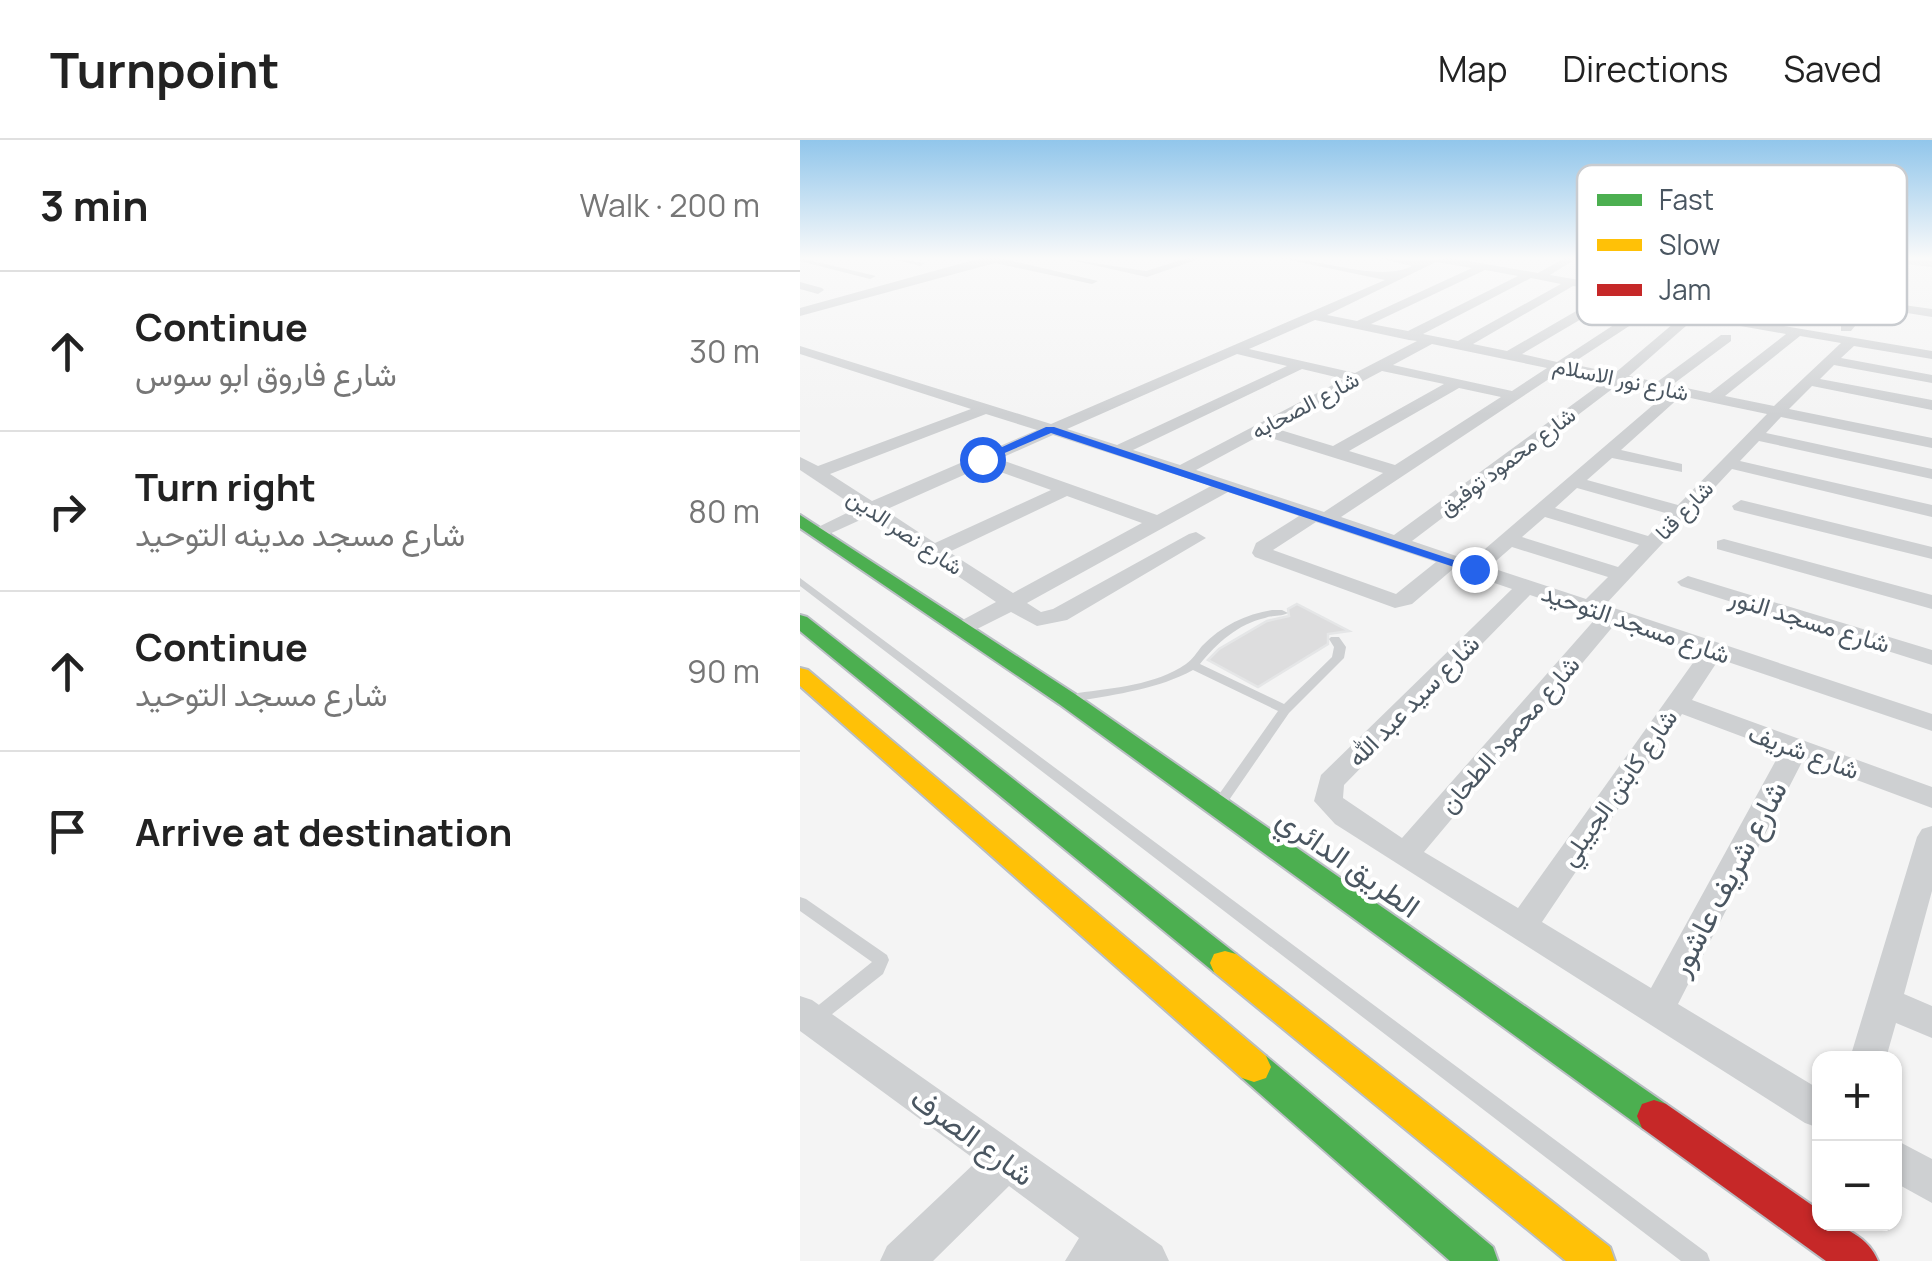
<!DOCTYPE html>
<meta charset="utf-8">
<style>
:root{--surface:#fff;--page:#f2f2f2;--text:#222;--muted:#767676;--line:#e0e0e0}
body{margin:0;font-family:Manrope,Vazirmatn,sans-serif;background:var(--page);color:var(--text)}
.controls{position:absolute;right:30px;bottom:30px;display:grid;overflow:hidden;border-radius:20px;box-shadow:0 2px 8px #0004}
.controls button{width:90px;height:90px;display:grid;place-items:center;padding:0;border:0;border-bottom:2px solid var(--line);background:var(--surface);color:var(--text);font:50px sans-serif}
.stop{position:absolute;width:30px;height:30px;margin:-22px;border:8px solid #2563eb;border-radius:50%;background:#fff}
.stop.end{background:#2563eb;border-color:#fff;box-shadow:0 2px 10px #0008}
.list{margin:0;padding:0;list-style:none}
h2{display:flex;justify-content:space-between;align-items:center;height:130px;margin:0;padding:0 40px;font-size:42px}
h2 small{font-size:32px;font-weight:400;color:var(--muted)}
.list li{display:grid;grid-template-columns:65px 1fr auto;gap:30px;align-items:center;box-sizing:border-box;height:160px;padding:0 40px;border-top:2px solid var(--line)}
.list b{display:block;font-size:38px;white-space:nowrap}
.list p{margin:0;font-size:32px;white-space:nowrap;color:var(--muted)}
.list em{font-size:32px;font-style:normal;color:var(--muted)}
.icon{flex:none;width:55px;height:55px;fill:none;stroke:currentColor;stroke-width:2;stroke-linecap:round;stroke-linejoin:round}
.map{position:relative;flex:none;width:1132px;height:1121px;overflow:hidden}
header{display:flex;align-items:center;gap:60px;box-sizing:border-box;height:140px;padding:0 50px;background:var(--surface);border-bottom:2px solid var(--line)}
header strong{font-size:48px}
nav{display:flex;gap:55px;margin-inline-start:auto;font-size:35px}
main{display:flex}
aside{flex:1;background:var(--surface)}
.map>svg:first-child{display:block}
.building{fill:#ddddde;stroke:#e5e6e7;stroke-width:2.5}
.lines{fill:none;stroke-linecap:round;stroke-linejoin:round}
.fast-casing{stroke:#b9bec3;stroke-width:4}
.slow-casing{stroke:#b9bec3;stroke-width:4}
.jam-casing{stroke:#b9bec3;stroke-width:4}
.lane{fill:#ced0d2;fill-rule:evenodd}
.street{fill:#ced0d2;fill-rule:evenodd}
.fast{fill:#4caf50;fill-rule:evenodd}
.slow{fill:#ffc107;fill-rule:evenodd}
.jam{fill:#c62828;fill-rule:evenodd}
.route{fill:#2563eb}
.labels{text-anchor:middle;dominant-baseline:central;stroke-width:8;stroke-linejoin:round;paint-order:stroke}
.far-street-label{font-size:22px;fill:#4a5661;stroke:#fff}
.street-label{font-size:25px;fill:#4a5661;stroke:#fff}
.near-street-label{font-size:30px;fill:#4a5661;stroke:#fff}
.key{fill:#fff;stroke:#c9ccd0;stroke-width:2.5}
.key-label{font-size:28px;fill:#4a5661}
</style>
<header>
<strong>Turnpoint</strong>
<nav><a>Map</a><a>Directions</a><a>Saved</a></nav>
</header>
<main>
<aside>
<h2>3 min<small>Walk · 200 m</small></h2>
<ul class="list">
<li><svg class="icon" aria-label="ahead" viewBox="0 0 24 24"><path d="M12 20V5M6 11l6-6 6 6"/></svg><div><b>Continue</b><p>شارع فاروق ابو سوس</p></div><em>30 m</em></li>
<li><svg class="icon" aria-label="right" viewBox="0 0 24 24"><path d="M7 20v-9h11M14 6l5 5-5 5"/></svg><div><b>Turn right</b><p>شارع مسجد مدينه التوحيد</p></div><em>80 m</em></li>
<li><svg class="icon" aria-label="ahead" viewBox="0 0 24 24"><path d="M12 20V5M6 11l6-6 6 6"/></svg><div><b>Continue</b><p>شارع مسجد التوحيد</p></div><em>90 m</em></li>
<li><svg class="icon" aria-label="arrive" viewBox="0 0 24 24"><path d="M6 21V4h12l-3 4 3 4H6"/></svg><div><b>Arrive at destination</b></div></li>
</ul>
</aside>
<div class="map">
<svg width="1132" height="1121" viewBox="0 0 1132 1121">
<rect width="100%" height="100%" fill="#f4f4f4"/>
<!-- building -->
<path class="building" d="M497,464l52,27 -21,3v10l-70,43 -50,-27 11,-11 48,-28 22,-5 -1,-7z"/>
<g class="lines">
<defs>
<path id="fast" d="M0,375l275,179 591,410 5,12 -5,12 -12,4 -12,-4 -583,-424 -259,-176z
M0,475l7,2 429,337 4,9 -4,9 -11,3 -11,-3 -414,-341z
M454,912l12,4 227,191 5,14h-48l-208,-183 -5,-11 5,-11z"/>
<path id="slow" d="M0,528l8,2 458,386 5,11 -5,11 -12,4 -12,-4 -442,-392z
M425,811l11,3 374,293 5,14h-49l-352,-289 -4,-9 4,-9z"/>
<path id="jam" d="M854,960l12,4 153,106v14c25,0 50,14 59,37h-52l-184,-133 -5,-12 5,-12z"/>
</defs>
<!-- fast casing -->
<use href="#fast" class="fast-casing"/>
<!-- slow casing -->
<use href="#slow" class="slow-casing"/>
<!-- jam casing -->
<use href="#jam" class="jam-casing"/>
<!-- lane -->
<path class="lane" d="M0,438l907,675 3,8h-29l-881,-675z
M472,470h10l6,3c-8,4 -15,2 -23,5 -27,6 -48,25 -65,46l84,40 48,-47 2,-10 -5,-8 2,-2h8l7,10 -2,11 -55,55 -62,90h-10l-2,-3 63,-89 -85,-41c-35,19 -75,24 -115,31l-6,-4 6,-4c35,-5 78,-8 108,-29 7,-5 11,-12 16,-18 19,-20 44,-32 70,-36z
M0,757l6,2 81,56 2,5 -6,14 -61,48 -6,3 -6,-3 -3,-5 3,-5 62,-50 -72,-51z"/>
<!-- street -->
<path class="street" d="M0,118l76,18 -6,3 -70,-18z
M90,118l35,5 -5,3z
M181,118h19l98,23 -6,3 -97,-21 -195,53v-8z
M262,118l84,13 41,-13h15l-55,19z
M480,118c39,0 99,25 132,8l-34,-8 43,3 30,-3 87,15 27,-15h12l-27,17 41,7 41,-24h12l-40,26 38,7 50,-33h12l-56,40 -26,-3 -100,59 35,8 98,-64h8v6l-92,60 44,9 136,-115h11l-17,16 69,11 18,-18 -51,-9 57,3 14,-3 -60,64 -10,-3 26,-28 -70,-11 -36,32 230,39v8l-78,-13 -13,12 91,17v8l-98,-18 -14,14 112,21v10l-120,-24 -23,23 143,29v10l-151,-31 -15,16 166,36v10l-173,-38 -19,20 192,44v12l-200,-48 -127,136 327,109v17l-213,-72 -27,41 240,87v21l-129,-48 -125,244 141,85v39l-14,-5 -470,-299 -21,-23 7,-26 191,-186 -59,-20 -41,35 -17,4 -140,-51 -3,-4 4,-10 43,-27 -71,-24 -201,111 14,9 12,-3 136,-75 7,-2 10,6 -139,82 -30,6 -26,-14 -48,24 -8,-2 -3,-5 3,-5 41,-22 -127,-86 -44,20 -7,2 -10,-6 49,-24 -57,-38v-13l18,9 153,-57 -171,-55v-8l251,78 334,-144zM636,122l36,6 -115,53 -30,-6zM685,130l33,6 -110,55 -37,-7zM731,138l30,6 -103,57 -35,-7zM773,146l36,6 -102,59 -34,-7zM895,178l91,16 -76,59 -38,-8 59,-44v-6h-10l-64,47 -28,-6zM515,180l94,20 8,1 -62,32 -106,-24zM1000,196l41,7 -67,63 -49,-10zM632,204l115,24 -35,23 -119,-26zM437,214l50,12 -170,79 -50,-16zM502,229l42,10 -164,86 -47,-15zM582,231l62,13 -111,62 -59,-18zM761,231l45,9 -212,155 -53,-18zM820,243l47,10 -196,168 -59,-20zM659,248l42,9 -106,68 -46,-14zM881,256l86,18 -89,91 -91,-25 25,-22 70,14v-8l-61,-14zM186,274l51,16 -165,71 -42,-27zM253,295l158,51 -54,29 -158,-56zM461,295l122,38 -59,39 -128,-42zM184,326l67,24 -116,53 -50,-33zM777,348l92,26 -21,22 -93,-28zM267,356l75,27 -129,70 -64,-41zM745,377l94,28 -21,22 -96,-30zM516,382l120,40 -40,32 -123,-44zM712,407l96,30 -22,22 -97,-32zM730,455l67,22 -195,221 -59,-40 1,-13zM815,484l85,29 -182,255 -94,-56zM882,574l99,37 -130,237 -109,-66z
M1082,118l50,3v6l-27,-3 -30,37 57,8v8l-62,-10 -19,24h-10v-6l53,-63z
M0,142l22,6 2,2 -6,4 -18,-5z
M941,360l191,47v12l-198,-49 -2,-4z
M924,399l208,56v14l-215,-60v-8z
M888,436l244,74v15l-251,-79 -4,-4z
M1132,686v65l-28,103 28,12v32l-36,-15 -10,35h-36l67,-221 5,-8z
M0,856l12,4 350,246 7,15h-104l14,-23 -70,-52 -76,75h-53l7,-15 90,-85 -177,-130z
M1094,999l38,20v44l-38,-21z"/>
<!-- fast -->
<use href="#fast" class="fast"/>
<!-- slow -->
<use href="#slow" class="slow"/>
<!-- jam -->
<use href="#jam" class="jam"/>
</g>
<!-- sky -->
<linearGradient id="sky" x2="0" y2="1"><stop stop-color="#91c6eb"/><stop offset="0.43" stop-color="#fafafa"/><stop offset="1" stop-color="#fafafa" stop-opacity="0"/></linearGradient>
<rect width="1132" height="275" fill="url(#sky)"/>
<!-- route -->
<path class="route" d="M246,287h8l427,142 -12,3 -418,-139 -65,28 -10,-2z"/>
<g class="labels">
<!-- far-street labels -->
<g class="far-street-label">
<text transform="translate(821 239) rotate(12)">شارع نور الاسلام</text>
<text transform="translate(505 265) rotate(-28)">شارع الصحابه</text>
<text transform="translate(707 321) rotate(-37)">شارع محمود توفيق</text>
<text transform="translate(884 370) rotate(-46)">شارع قنا</text>
<text transform="translate(105 392) rotate(34)">شارع نصر الدين</text>
</g>
<!-- street labels -->
<g class="street-label">
<text transform="translate(1010 480) rotate(17)">شارع مسجد النور</text>
<text transform="translate(836 483) rotate(19)">شارع مسجد التوحيد</text>
<text transform="translate(613 560) rotate(-45)">شارع سيد عبد الله</text>
<text transform="translate(709 594) rotate(-49)">شارع محمود الطحان</text>
<text transform="translate(1004 611) rotate(20)">شارع شريف</text>
<text transform="translate(818 647) rotate(-55)">شارع كابتن الجيبلي</text>
</g>
<!-- near-street labels -->
<g class="near-street-label">
<text transform="translate(549 722) rotate(35)">الطريق الدائري</text>
<text transform="translate(927 738) rotate(-62)">شارع شريف عاشور</text>
<text transform="translate(173 996) rotate(36)">شارع الصرف</text>
</g>
</g>
<!-- legend -->
<rect x="777" y="25" width="330" height="160" rx="15" class="key"/>
<rect x="797" y="54" width="45" height="12" fill="#4caf50"/>
<rect x="797" y="99" width="45" height="12" fill="#ffc107"/>
<rect x="797" y="144" width="45" height="12" fill="#c62828"/>
<g class="key-label">
<text x="859" y="70">Fast</text>
<text x="859" y="115">Slow</text>
<text x="859" y="160">Jam</text>
</g>
</svg>
<div class="controls">
<button>+</button>
<button>−</button>
</div>
<div class="stop" style="left:182px;top:319px"></div>
<div class="stop end" style="left:674px;top:429px"></div>
</div>
</main>
